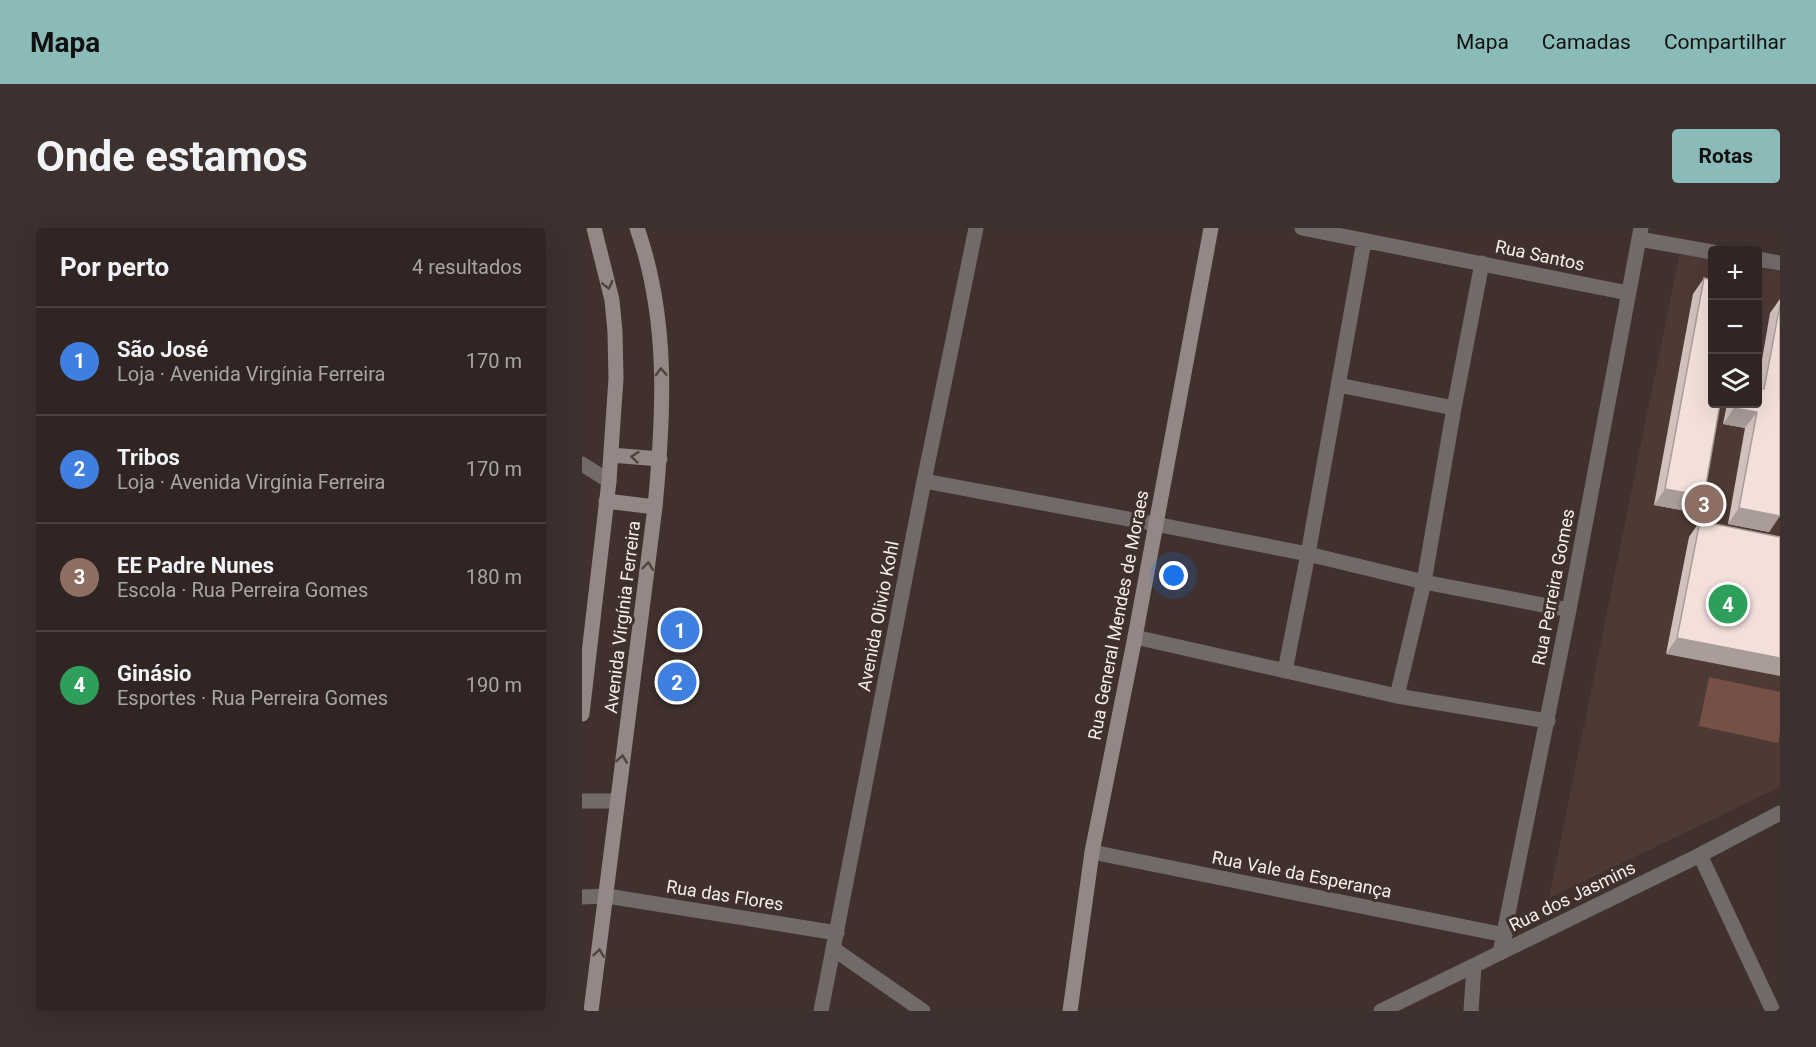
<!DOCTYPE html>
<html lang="pt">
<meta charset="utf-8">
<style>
:root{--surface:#302522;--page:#3c312f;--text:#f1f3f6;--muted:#a8a5a5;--line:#4b4240;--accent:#8bbbb9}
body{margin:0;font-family:Roboto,sans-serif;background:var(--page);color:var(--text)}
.controls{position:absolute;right:18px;top:18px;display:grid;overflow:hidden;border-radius:6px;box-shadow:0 6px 24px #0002}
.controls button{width:54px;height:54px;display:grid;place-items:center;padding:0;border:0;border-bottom:2px solid var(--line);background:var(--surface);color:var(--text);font:30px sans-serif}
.you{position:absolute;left:592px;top:348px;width:21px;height:21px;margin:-15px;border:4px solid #fff;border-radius:50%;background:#1a73e8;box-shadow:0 0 0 9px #1a73e833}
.badge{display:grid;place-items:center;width:39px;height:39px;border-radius:50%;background:var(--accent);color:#fff;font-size:20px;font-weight:700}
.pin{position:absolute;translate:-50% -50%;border:3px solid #fff;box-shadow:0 2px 6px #0006}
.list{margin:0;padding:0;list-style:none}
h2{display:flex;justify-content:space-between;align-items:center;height:78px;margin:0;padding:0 24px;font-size:26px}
h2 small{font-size:20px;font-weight:400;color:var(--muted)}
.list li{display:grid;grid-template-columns:39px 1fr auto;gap:18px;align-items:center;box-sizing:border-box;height:108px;padding:0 24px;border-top:2px solid var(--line)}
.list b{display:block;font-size:22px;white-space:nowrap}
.list p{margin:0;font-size:20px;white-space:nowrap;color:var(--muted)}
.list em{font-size:20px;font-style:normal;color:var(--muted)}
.icon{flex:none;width:33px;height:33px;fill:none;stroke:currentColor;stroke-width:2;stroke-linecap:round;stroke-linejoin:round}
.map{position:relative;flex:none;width:1198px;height:783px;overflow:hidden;border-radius:6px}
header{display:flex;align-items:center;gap:36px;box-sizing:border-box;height:84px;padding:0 30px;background:var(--accent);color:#111}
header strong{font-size:28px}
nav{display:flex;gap:33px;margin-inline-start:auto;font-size:21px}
.intro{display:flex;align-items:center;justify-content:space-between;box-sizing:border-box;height:144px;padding:0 36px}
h1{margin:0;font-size:42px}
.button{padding:15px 27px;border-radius:6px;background:var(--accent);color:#111;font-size:21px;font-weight:700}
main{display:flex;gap:36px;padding:0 36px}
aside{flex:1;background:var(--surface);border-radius:6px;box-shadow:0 6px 24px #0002}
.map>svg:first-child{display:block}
.built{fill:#4e3a35}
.grass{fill:#755047}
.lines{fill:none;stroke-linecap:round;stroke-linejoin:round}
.street{stroke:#726a68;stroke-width:15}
.secondary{stroke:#938885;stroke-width:15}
.wall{fill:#d1c1bc}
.shaded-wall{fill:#aa9d99}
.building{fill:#f3e0db;stroke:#aa9d99;stroke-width:1.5}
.oneway{stroke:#51423f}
.labels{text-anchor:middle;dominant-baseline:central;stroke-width:6;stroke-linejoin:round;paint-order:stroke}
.street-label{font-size:18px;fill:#f7eeeb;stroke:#40312e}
</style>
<header>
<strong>Mapa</strong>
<nav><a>Mapa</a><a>Camadas</a><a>Compartilhar</a></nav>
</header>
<div class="intro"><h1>Onde estamos</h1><a class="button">Rotas</a></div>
<main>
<aside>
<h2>Por perto<small>4 resultados</small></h2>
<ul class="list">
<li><span class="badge" style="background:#3f7fe0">1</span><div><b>São José</b><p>Loja · Avenida Virgínia Ferreira</p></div><em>170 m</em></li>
<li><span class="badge" style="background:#3f7fe0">2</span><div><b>Tribos</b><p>Loja · Avenida Virgínia Ferreira</p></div><em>170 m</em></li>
<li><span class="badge" style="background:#8d6e63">3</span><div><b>EE Padre Nunes</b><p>Escola · Rua Perreira Gomes</p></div><em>180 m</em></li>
<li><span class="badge" style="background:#2e9e5b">4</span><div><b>Ginásio</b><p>Esportes · Rua Perreira Gomes</p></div><em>190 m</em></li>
</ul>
</aside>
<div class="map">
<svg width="1198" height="783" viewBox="0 0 1198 783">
<rect width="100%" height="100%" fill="#40312e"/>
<!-- built -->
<path class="built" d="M1098,24l32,6v146h46v-137l22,5v515l-231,111z"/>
<!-- grass -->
<path class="grass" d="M1127,449l71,15v40l-2,11 -79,-17z"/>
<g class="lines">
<!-- street -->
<path class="street" d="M720,0l326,65
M1057,11l73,13
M1176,31l22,4
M756,157l116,23
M0,236l27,17
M342,253l231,43 153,30 116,28 145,28
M553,409l262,59 151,25
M703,443l23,-117 56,-313
M815,468l27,-114 30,-174 28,-145
M0,573h34
M510,624l413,83
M1118,627l73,156
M0,669l25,-1 230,37
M253,722l88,61
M918,725l69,-343 72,-382
M239,783l103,-530 52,-253
M799,783l319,-156 80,-42
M889,783l3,-45"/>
<!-- secondary -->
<path class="secondary" d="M29,227l49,4
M24,273l49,6
M0,486l27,-233 7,-103 -1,-46 -3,-32 -18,-72
M9,783l64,-504c9,-94 14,-188 -18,-279
M488,783l22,-159 43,-215 76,-409"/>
</g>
<!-- wall -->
<path class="wall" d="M1122,50v218l-12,16 -38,-7 39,-211z
M1198,71v215l-11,18 -41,-8 17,-96 -22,-4 4,-20h31v-21l12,-70z
M1118,293l80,16 -114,117 23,-117z"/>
<!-- shaded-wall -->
<path class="shaded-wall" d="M1152,180l23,4 -12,16 -22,-4z
M1083,261l39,7 -12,16 -38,-7z
M1157,280l41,8 -11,16 -41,-8z
M1095,410l103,20v18l-114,-22z"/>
<!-- building -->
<path class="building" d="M1122,50l9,2v124h7l-16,92 -39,-7z
M1198,77v211l-41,-8 18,-96 -23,-4 1,-4h23v-16l6,1z
M1118,293l80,16v121l-103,-20z"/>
<!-- one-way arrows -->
<defs><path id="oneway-chevron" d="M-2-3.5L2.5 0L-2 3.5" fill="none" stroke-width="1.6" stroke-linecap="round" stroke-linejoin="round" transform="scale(1.5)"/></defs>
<g class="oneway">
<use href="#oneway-chevron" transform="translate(26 57) rotate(76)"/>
<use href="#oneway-chevron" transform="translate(79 144) rotate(-92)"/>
<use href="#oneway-chevron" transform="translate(53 229) rotate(-175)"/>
<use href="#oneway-chevron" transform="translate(66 338) rotate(-83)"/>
<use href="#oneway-chevron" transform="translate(40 531) rotate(-82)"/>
<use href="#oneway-chevron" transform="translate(17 725) rotate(-82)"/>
</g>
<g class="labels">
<!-- street labels -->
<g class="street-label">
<text transform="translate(958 27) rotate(12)">Rua Santos</text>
<text transform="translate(971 359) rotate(-79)">Rua Perreira Gomes</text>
<text transform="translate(536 387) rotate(-79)">Rua General Mendes de Moraes</text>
<text transform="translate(296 388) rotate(-79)">Avenida Olivio Kohl</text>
<text transform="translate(40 389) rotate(-83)">Avenida Virgínia Ferreira</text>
<text transform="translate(720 646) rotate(11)">Rua Vale da Esperança</text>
<text transform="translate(143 667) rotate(9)">Rua das Flores</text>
<text transform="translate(990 668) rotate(-26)">Rua dos Jasmins</text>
</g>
</g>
</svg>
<div class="controls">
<button>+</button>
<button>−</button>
<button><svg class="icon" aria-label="layers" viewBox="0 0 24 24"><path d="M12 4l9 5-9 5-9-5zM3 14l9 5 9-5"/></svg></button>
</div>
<div class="you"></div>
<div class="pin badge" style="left:98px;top:402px;background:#3f7fe0">1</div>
<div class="pin badge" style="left:95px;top:454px;background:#3f7fe0">2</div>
<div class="pin badge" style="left:1122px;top:276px;background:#8d6e63">3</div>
<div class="pin badge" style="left:1146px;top:376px;background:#2e9e5b">4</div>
</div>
</main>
